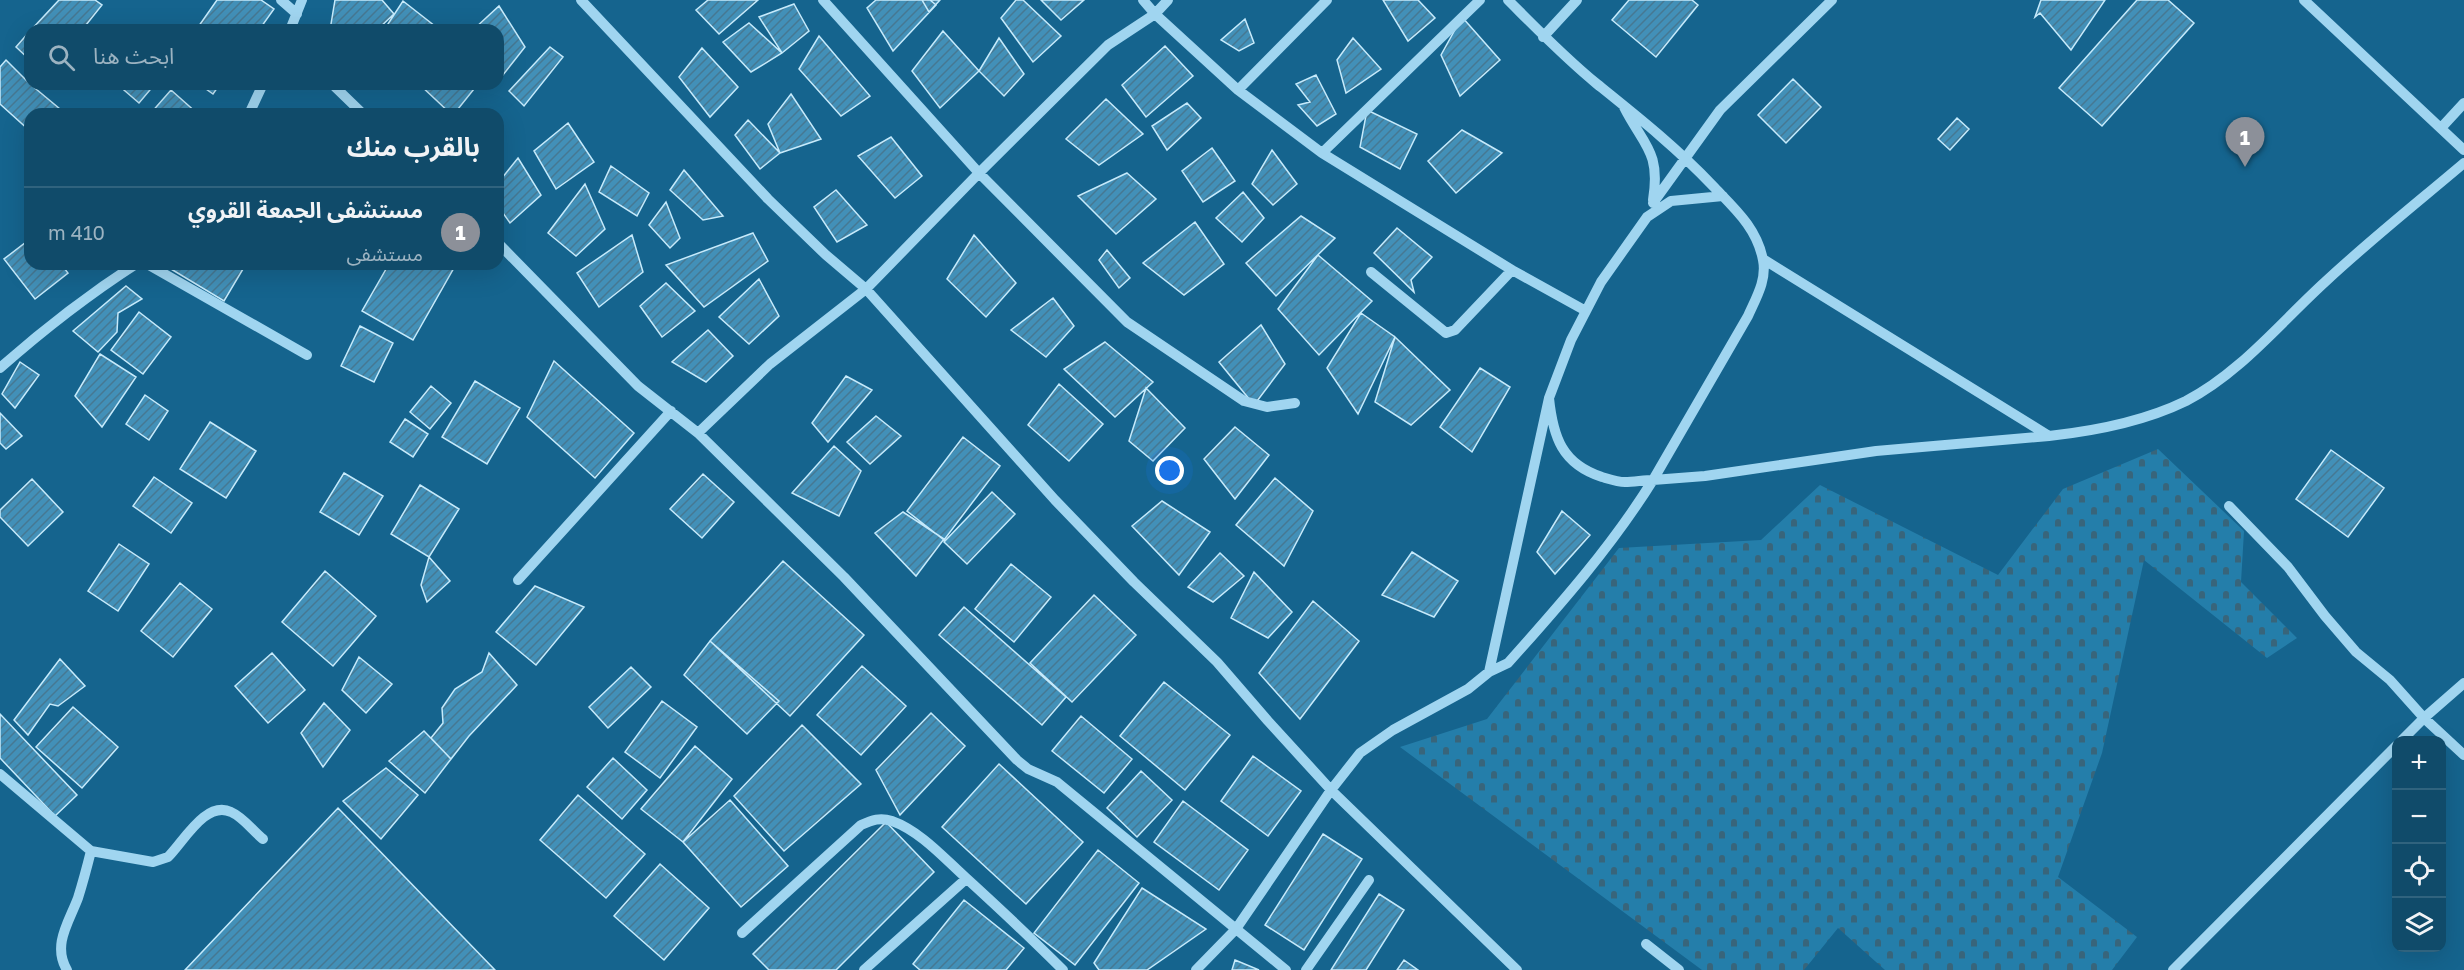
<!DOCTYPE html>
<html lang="ar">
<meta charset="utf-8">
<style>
:root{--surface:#104b6a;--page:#1e5572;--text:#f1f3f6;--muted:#9cb3c1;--line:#30637e;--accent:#8c9099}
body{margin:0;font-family:"Golos Text","Noto Sans Arabic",sans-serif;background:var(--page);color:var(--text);direction:rtl}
.controls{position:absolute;right:18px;bottom:18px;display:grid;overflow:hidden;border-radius:12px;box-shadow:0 6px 24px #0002}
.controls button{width:54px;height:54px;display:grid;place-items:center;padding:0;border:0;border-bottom:2px solid var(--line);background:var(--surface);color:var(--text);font:30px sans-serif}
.you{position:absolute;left:1170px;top:471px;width:21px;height:21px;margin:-15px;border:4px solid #fff;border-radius:50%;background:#1a73e8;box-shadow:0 0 0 9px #1a73e833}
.badge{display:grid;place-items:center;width:39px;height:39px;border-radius:50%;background:var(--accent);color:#fff;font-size:20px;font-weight:700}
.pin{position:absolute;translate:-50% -50px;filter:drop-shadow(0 2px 3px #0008)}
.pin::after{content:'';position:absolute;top:32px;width:21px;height:18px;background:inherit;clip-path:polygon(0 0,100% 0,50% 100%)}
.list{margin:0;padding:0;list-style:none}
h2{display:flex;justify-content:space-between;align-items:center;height:78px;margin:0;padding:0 24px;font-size:26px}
h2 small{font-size:20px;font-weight:400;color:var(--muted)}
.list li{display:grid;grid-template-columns:39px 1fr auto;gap:18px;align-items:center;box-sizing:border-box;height:84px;padding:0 24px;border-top:2px solid var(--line)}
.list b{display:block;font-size:22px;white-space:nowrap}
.list p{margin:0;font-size:20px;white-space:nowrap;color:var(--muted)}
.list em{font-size:20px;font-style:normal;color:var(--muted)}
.icon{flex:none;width:33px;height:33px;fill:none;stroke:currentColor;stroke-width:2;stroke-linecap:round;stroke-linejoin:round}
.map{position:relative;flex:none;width:2464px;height:970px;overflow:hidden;direction:ltr}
.search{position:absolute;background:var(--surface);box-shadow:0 6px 24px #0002;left:24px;top:24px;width:480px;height:66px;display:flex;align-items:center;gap:15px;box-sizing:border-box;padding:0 21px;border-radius:18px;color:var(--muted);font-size:22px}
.panel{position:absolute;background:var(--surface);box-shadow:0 6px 24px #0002;left:24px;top:108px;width:480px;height:162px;border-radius:18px;direction:rtl}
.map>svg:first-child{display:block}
.cemetery{fill:url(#cemetery-stones)}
.building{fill:url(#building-hatch);stroke:#c6eafb;stroke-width:1.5}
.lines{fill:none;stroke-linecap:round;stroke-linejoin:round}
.minor{stroke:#a0d5f0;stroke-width:10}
</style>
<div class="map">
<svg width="2464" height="970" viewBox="0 0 2464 970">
<defs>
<pattern id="cemetery-stones" width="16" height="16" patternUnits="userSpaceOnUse" patternTransform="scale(1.5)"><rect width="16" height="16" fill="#247eaa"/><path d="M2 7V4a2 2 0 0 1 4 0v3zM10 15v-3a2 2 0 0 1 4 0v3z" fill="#38657b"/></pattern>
<pattern id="building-hatch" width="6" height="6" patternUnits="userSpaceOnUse" patternTransform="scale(1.5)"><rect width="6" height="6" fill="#4290b8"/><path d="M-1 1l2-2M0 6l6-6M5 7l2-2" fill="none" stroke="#467892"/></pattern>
</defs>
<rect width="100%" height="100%" fill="#15648e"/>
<!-- cemetery -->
<path class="cemetery" d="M2158,449l86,82 -3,51 56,56 -30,20 -123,-98 -42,193 -44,124 79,60 -25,33h-227l-47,-42 -34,42h-102l-302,-223 87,-28 132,-171 142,-8 59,-55 178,90 65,-86z"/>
<!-- building -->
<path class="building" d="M59,0h36l7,5 -20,25h-51z
M217,0h44l13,9 -15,21h-63z
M335,0h47l12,14 -17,16h-47z
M708,0h50l-39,34 -23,-24z
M876,0h54l6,5 -43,46 -26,-43z
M922,0h18l-11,12z
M1016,0h7l38,36 -28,26 -32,-44z
M1041,0h43l-23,20z
M1383,0h35l17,18 -27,23z
M1629,0h63l6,5 -42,52 -44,-37z
M2041,0h64l-34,50 -31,-37 -5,4z
M2137,0h31l26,23 -92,103 -43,-38z
M403,1l37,29h-56z
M794,4l15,27 -27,22 -23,-36z
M499,6l26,41 -26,33 -1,-50h-25z
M1462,17l38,43 -40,36 -19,-41z
M1245,19l9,24 -15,8 -18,-11z
M749,23l33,30 -31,19 -28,-30z
M30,31v29l-14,-13z
M943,31l36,40 -39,37 -28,-37z
M819,36l51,60 -29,20 -42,-47z
M999,38l25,36 -20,22 -25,-25z
M1353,38l28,31 -35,24 -9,-33z
M1165,46l28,30 -47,41 -24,-32z
M550,47l13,10 -39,49 -15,-15z
M702,48l36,39 -28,30 -31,-40z
M6,60l24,24 36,30h-36v17l-30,-27v-37z
M1316,75l20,39 -19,12 -19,-21 12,-3 -14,-18z
M1793,79l28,28 -35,36 -28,-28z
M117,84h38l-16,19z
M199,84h21l-7,10z
M419,84h59l-24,30h-3z
M171,90l27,24h-48z
M791,94l30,45 -41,14 -12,-29z
M1106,99l37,35 -44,31 -33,-26z
M1187,103l14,15 -34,32 -15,-24z
M1367,110l50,24 -17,35 -40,-22z
M1957,118l12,11 -19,21 -12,-11z
M748,120l32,33 -20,16 -25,-34z
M568,123l26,39 -38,27 -22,-38z
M1462,130l40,23 -46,40 -28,-32z
M891,137l31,39 -27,22 -37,-42z
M1212,148l23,33 -32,21 -21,-31z
M1272,150l25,34 -24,21 -21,-21z
M518,158l23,37 -31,28 -12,-17v-23z
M611,166l38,27 -12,23 -38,-24z
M684,170l39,46 -20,4 -33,-30z
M1127,173l29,26 -40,35 -38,-38z
M585,184l20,45 -29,27 -28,-23z
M836,190l31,35 -30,17 -23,-35z
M1243,192l21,26 -22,24 -26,-24z
M666,202l14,36 -10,10 -21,-23z
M1301,216l34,22 -59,58 -30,-33z
M1195,222l29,42 -40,31 -41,-32z
M1397,228l35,29 -21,23 3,12 -40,-39z
M753,233l15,28 -64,46 -38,-42z
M632,235l11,37 -44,35 -22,-34z
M974,235l42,48 -30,34 -39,-38z
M30,239v25h31l7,9 -33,26 -31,-40z
M1107,250l23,28 -11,10 -20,-28z
M1318,255l54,46 -53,54 -41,-46z
M168,264h78l-22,37 -58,-35z
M389,264h62l4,2 -42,74 -51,-29z
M759,279l20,37 -30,28 -30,-27z
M666,283l29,28 -33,26 -22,-31z
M126,286l16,13 -24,14 -1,19 -19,20 -25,-21z
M1053,298l21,28 -28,31 -35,-27z
M139,312l32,25 -28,37 -32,-24z
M1361,313l34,24 -37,77 -31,-46z
M1261,325l24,39 -31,41 -35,-43z
M360,326l33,17 -19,39 -33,-16z
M708,330l25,26 -27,26 -34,-20z
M1395,337l55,53 -39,35 -36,-23z
M1105,342l48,40 -38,35 -51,-48z
M100,354l36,23 -34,50 -27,-31z
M554,361l80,72 -39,45 -68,-61z
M20,362l19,13 -24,33 -13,-14z
M1480,368l30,19 -38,65 -32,-25z
M846,376l26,14 -44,52 -16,-19z
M475,381l45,27 -33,56 -45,-27z
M1059,384l44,40 -34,37 -41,-36z
M431,386l20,17 -21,26 -20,-17z
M1146,388l39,40 -32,33 -24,-20z
M145,395l23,16 -19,29 -23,-16z
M0,413l22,23 -16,13 -6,-6z
M0,413l22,23 -16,13 -6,-6z
M876,416l25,20 -31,28 -23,-22z
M405,419l23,15 -15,23 -23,-15z
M210,422l46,29 -30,47 -46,-29z
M1235,427l34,28 -34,44 -31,-40z
M963,437l37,29 -56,74 -37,-29z
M834,446l27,25 -22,45 -47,-23z
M2331,450l53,38 -36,49 -52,-38z
M344,473l39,23 -24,39 -39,-23z
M703,474l31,28 -32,36 -32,-29z
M154,477l38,26 -21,30 -38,-27z
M1275,478l38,33 -29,55 -48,-41z
M32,479l31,33 -35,34 -28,-29v-7z
M420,485l39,24 -30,48 -38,-23z
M992,492l23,22 -48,50 -23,-22z
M1162,501l48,31 -31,43 -47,-49z
M1562,511l28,24 -35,39 -18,-22z
M903,512l41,27 -28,37 -41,-43z
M119,544l30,20 -31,47 -30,-20z
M1412,552l46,29 -24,36 -52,-22z
M1220,553l24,23 -31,26 -25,-15z
M429,557l21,24 -23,21 -6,-17z
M783,561l81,74 -74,81 -80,-75z
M1011,564l40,33 -37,45 -39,-33z
M325,571l51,45 -43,50 -51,-44z
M1254,572l38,40 -24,26 -37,-20z
M180,583l32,26 -39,48 -32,-26z
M535,586l49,21 -48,58 -40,-33z
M1094,595l42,40 -64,67 -42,-39z
M1313,601l46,40 -59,78 -41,-46z
M964,607l102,90 -24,28 -103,-90z
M710,641l69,60 -32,33 -63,-59z
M272,653l33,37 -37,33 -33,-37z
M489,653l28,32 -48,51 -18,23 -20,-21 12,-15 -1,-15 13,-19 27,-17z
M359,657l33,27 -26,29 -24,-23z
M60,659l25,27 -27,20 -8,-2 -22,31 -14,-15z
M862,666l44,40 -45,49 -44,-40z
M631,667l20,20 -43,41 -19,-21z
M1164,682l66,53 -45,55 -65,-54z
M662,701l35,26 -37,51 -35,-26z
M324,703l26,27 -27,37 -22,-34z
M73,707l45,40 -36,41 -46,-41z
M931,713l34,33 -65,69 -24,-45z
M0,714l77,81 -22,21 -55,-58z
M1081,716l51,43 -28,34 -52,-42z
M802,725l59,59 -77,67 -50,-55z
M424,731l27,28 -26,34 -36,-32z
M695,746l37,33 -49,63 -42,-33z
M1253,756l48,35 -33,45 -47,-35z
M613,758l34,32 -25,29 -35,-32z
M999,764l84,78 -57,62 -84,-77z
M386,768l32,27 -37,44 -38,-38z
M1141,771l31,29 -35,37 -30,-29z
M578,795l67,59 -39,44 -66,-58z
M730,800l58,66 -47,41 -58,-65z
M1183,801l65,49 -29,40 -65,-48z
M338,808l157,162h-310z
M886,822l48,50 -98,98h-67l-16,-16z
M1323,834l39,25 -58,91 -39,-25z
M1098,850l41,33 -64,82 -41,-32z
M660,864l49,44 -45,52 -50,-44z
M1142,888l64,41 -59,41h-48l-5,-7z
M1379,894l25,16 -38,60h-35z
M964,900l60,48 -18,22h-86l-7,-6z
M1235,960l24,10h-27z
M1404,960l14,10h-21z"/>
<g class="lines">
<!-- minor -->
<path class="minor" d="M281,0l16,14
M581,0l187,199 58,56 40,34 189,211 79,82 83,80 51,59 63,69 186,180
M823,0l156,173 148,149 117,79 23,6 28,-4
M1143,0l12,14 83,76 84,63
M1508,0c29,29 57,58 89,84 41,33 80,64 116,102 22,23 44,42 50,74 4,20 -7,38 -15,56l-95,164c-9,0 -19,2 -28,2 -7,0 -16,-3 -23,-5 -40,-13 -49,-40 -53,-79
M2304,0l160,150
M290,30l12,-30
M1543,37l34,-37
M332,84l31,30
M1238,90l89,-90
M1624,107c19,38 37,44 29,93
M249,114l14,-30
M2441,128l23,-25
M1653,203l67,-93 112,-110
M498,243l140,143 60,47 72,-69 96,-75 113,-116 129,-128 47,-31 13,-14
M1763,259l286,177
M147,264l160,91
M1512,270l74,41
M1371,272l75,61 9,-3 57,-60 -190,-117 158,-153
M0,368c43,-38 88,-73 136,-104
M698,433l146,144 173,183 11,9 29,13 229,188
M2229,506l59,61 37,49 31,36 34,28 34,38 40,-35
M518,580l153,-169
M1489,672l60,-274 22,-58 30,-58 46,-65 24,-16 52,-5
M2402,740l22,-22 40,37
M0,774l91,77 62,11 15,-5c16,-16 38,-57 63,-45 12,5 22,19 32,27
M742,933l119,-108c11,-5 19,-8 31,-4 28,10 52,37 73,56 34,31 66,61 98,93
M1646,944l33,26
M67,970c-15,-25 2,-48 11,-72 5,-16 9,-31 13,-47
M864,970l102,-91
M1196,970l40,-41 95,-139 29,-37 33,-23 75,-41 21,-17 19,-9c52,-58 104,-117 145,-183l52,-4 171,-25 173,-15c46,-5 96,-15 137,-35 54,-28 95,-79 139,-119 45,-42 93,-80 139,-119
M1306,970l63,-90
M2173,970l223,-224"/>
</g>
</svg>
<div class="controls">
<button>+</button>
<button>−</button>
<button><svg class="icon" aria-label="locate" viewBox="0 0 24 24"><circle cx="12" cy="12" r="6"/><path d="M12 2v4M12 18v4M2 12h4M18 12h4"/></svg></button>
<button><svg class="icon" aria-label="layers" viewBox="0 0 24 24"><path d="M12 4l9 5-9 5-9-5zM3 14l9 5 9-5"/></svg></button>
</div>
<div class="you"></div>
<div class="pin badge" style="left:2245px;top:167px">1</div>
<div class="search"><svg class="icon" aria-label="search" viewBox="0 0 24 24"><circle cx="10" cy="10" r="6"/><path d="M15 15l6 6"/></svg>ابحث هنا</div>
<section class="panel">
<h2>بالقرب منك<small></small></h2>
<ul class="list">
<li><span class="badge">1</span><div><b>مستشفى الجمعة القروي</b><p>مستشفى</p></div><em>410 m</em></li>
</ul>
</section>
</div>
